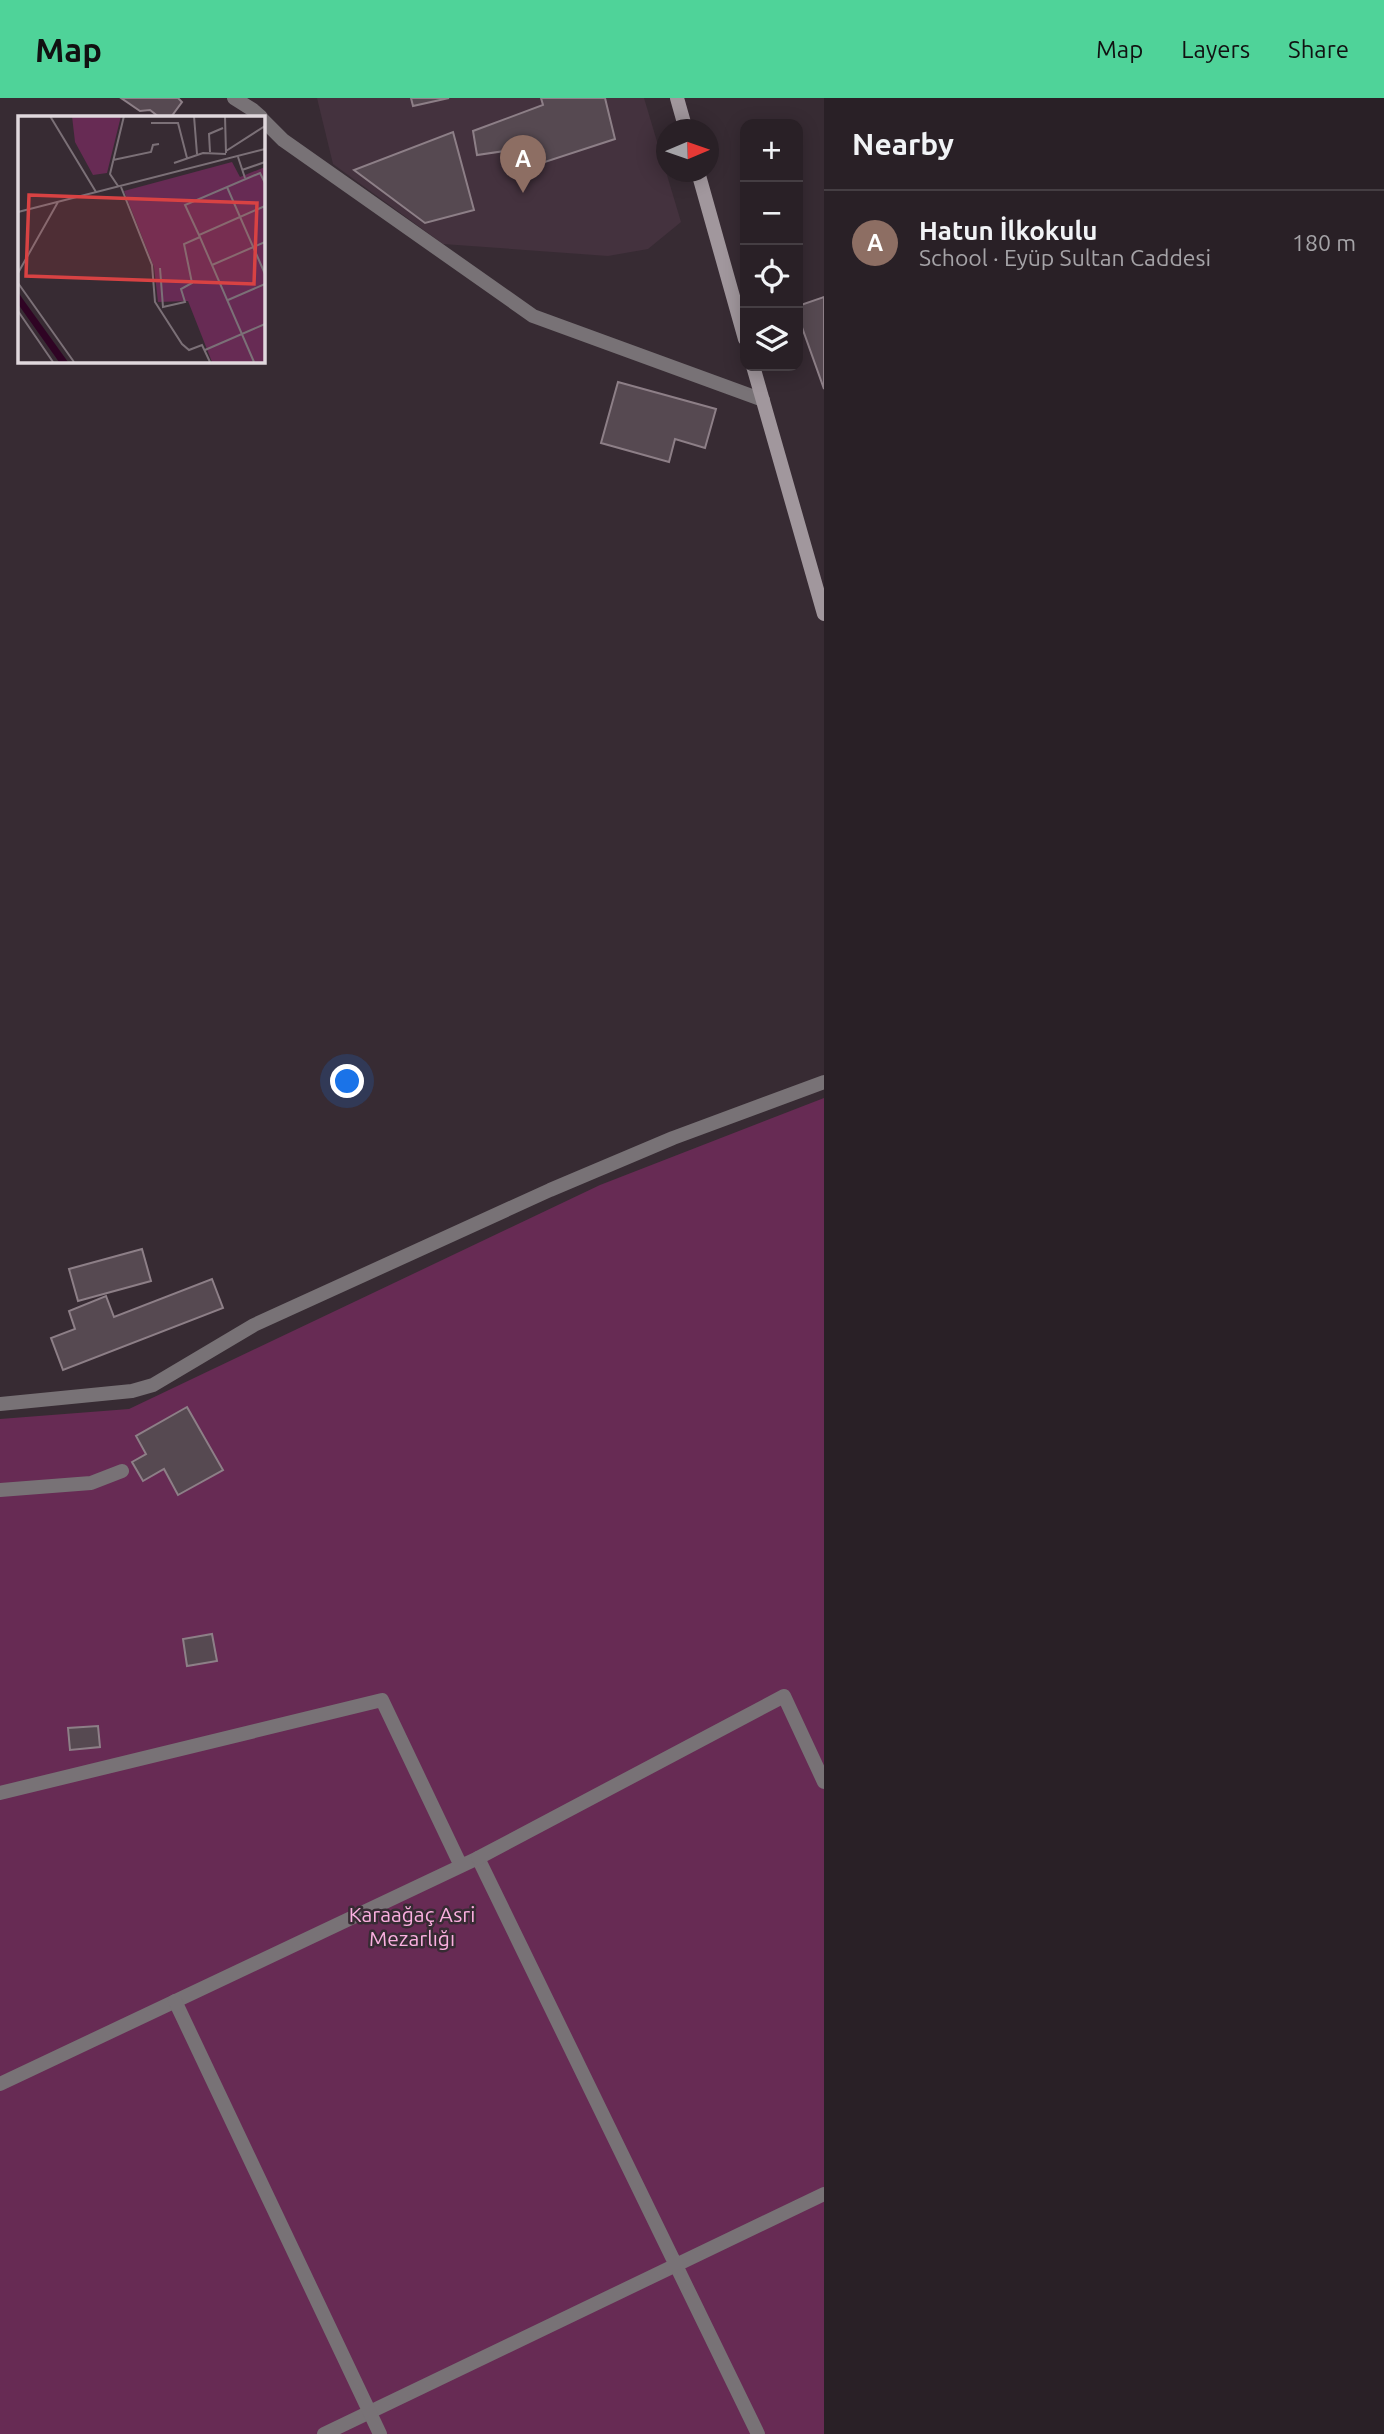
<!DOCTYPE html>
<meta charset="utf-8">
<style>
:root{--surface:#292026;--page:#31282e;--text:#f1f3f6;--muted:#a5a3a7;--line:#453e43;--accent:#4fd399}
body{margin:0;font-family:Ubuntu,sans-serif;background:var(--page);color:var(--text)}
.controls{position:absolute;right:21px;top:21px;display:grid;overflow:hidden;border-radius:14px;box-shadow:0 4px 18px #0003}
.controls button{width:63px;height:63px;display:grid;place-items:center;padding:0;border:0;border-bottom:2px solid var(--line);background:var(--surface);color:var(--text);font:35px sans-serif}
.compass{position:absolute;left:656px;top:21px;width:63px;height:63px;border-radius:50%;background:var(--surface);box-shadow:0 4px 18px #0003;rotate:88deg}
.you{position:absolute;left:348px;top:984px;width:24px;height:24px;margin:-18px;border:5px solid #fff;border-radius:50%;background:#1a73e8;box-shadow:0 0 0 10px #1a73e833}
.badge{display:grid;place-items:center;width:46px;height:46px;border-radius:50%;background:var(--accent);color:#fff;font-size:23px;font-weight:700}
.pin{position:absolute;translate:-50% -58px;filter:drop-shadow(0 2px 4px #0008)}
.pin::after{content:'';position:absolute;top:37px;width:24px;height:21px;background:inherit;clip-path:polygon(0 0,100% 0,50% 100%)}
.list{margin:0;padding:0;list-style:none}
h2{display:flex;justify-content:space-between;align-items:center;height:91px;margin:0;padding:0 28px;font-size:30px}
h2 small{font-size:23px;font-weight:400;color:var(--muted)}
.list li{display:grid;grid-template-columns:46px 1fr auto;gap:21px;align-items:center;box-sizing:border-box;height:105px;padding:0 28px;border-top:2px solid var(--line)}
.list b{display:block;font-size:26px;white-space:nowrap}
.list p{margin:0;font-size:23px;white-space:nowrap;color:var(--muted)}
.list em{font-size:23px;font-style:normal;color:var(--muted)}
.icon{flex:none;width:38px;height:38px;fill:none;stroke:currentColor;stroke-width:2;stroke-linecap:round;stroke-linejoin:round}
.map{position:relative;flex:none;width:824px;height:2336px;overflow:hidden}
header{display:flex;align-items:center;gap:42px;box-sizing:border-box;height:98px;padding:0 35px;background:var(--accent);color:#111}
header strong{font-size:33px}
nav{display:flex;gap:38px;margin-inline-start:auto;font-size:24px}
main{display:flex}
aside{flex:1;background:var(--surface)}
.map>svg:first-child{display:block}
.built{fill:#44323e}
.green{fill:#672b54}
.building{fill:#564951;stroke:#8d7f87;stroke-width:2}
.lines{fill:none;stroke-linecap:round;stroke-linejoin:round}
.service{stroke:#787276;stroke-width:14}
.minor{stroke:#787276;stroke-width:14}
.secondary{stroke:#a1979d;stroke-width:14}
.labels{text-anchor:middle;dominant-baseline:central;stroke-width:5;stroke-linejoin:round;paint-order:stroke}
.park-label{font-size:21px;fill:#fbb0e0;stroke:#372b33}
.inset-road{fill:none;stroke:#7b7077;stroke-width:2}
.view{fill:#d84243;fill-opacity:0.15;stroke:#d84243;stroke-width:3.5}
.inset-edge{fill:none;stroke:#e0d8dd;stroke-width:3.5}
</style>
<header>
<strong>Map</strong>
<nav><a>Map</a><a>Layers</a><a>Share</a></nav>
</header>
<main>
<div class="map">
<svg width="824" height="2336" viewBox="0 0 824 2336">
<rect width="100%" height="100%" fill="#372b33"/>
<!-- built -->
<path class="built" d="M317,0h327l37,124 -33,27 -40,7 -165,-12 -110,-80z"/>
<!-- green -->
<path class="green" d="M824,1000v1336h-824v-1015l129,-10 471,-224z"/>
<!-- building -->
<path class="building" d="M121,0h57l4,4 -11,15h-12l-9,-7 -10,1z
M411,0h38l-36,8z
M541,0h64l10,41 -107,35 -3,-23 -28,4 -4,-24 70,-26z
M453,34l21,78 -49,13 -71,-53z
M824,199v92l-26,-73v-10z
M618,284l98,27 -11,39 -30,-9 -6,23 -68,-19z
M142,1151l9,32 -73,20 -9,-32z
M212,1181l11,29 -160,62 -12,-32 24,-9 -6,-18 37,-15 8,21z
M187,1309l36,63 -45,25 -14,-26 -21,12 -11,-19 14,-8 -10,-18z
M212,1536l5,27 -30,5 -4,-27z
M98,1628l2,21 -30,3 -2,-22z"/>
<g class="lines">
<!-- service -->
<path class="service" d="M0,1392l91,-7 31,-12
M0,1695l382,-93 79,166
M0,1986l478,-226 280,576
M324,2336l500,-240"/>
<!-- minor -->
<path class="minor" d="M234,0l19,12 8,7
M262,21l21,21 250,176 230,84
M0,1306l132,-13 21,-6 101,-60 296,-135 123,-52 151,-56
M478,1760l306,-162 40,86
M175,1903l205,433"/>
<!-- secondary -->
<path class="secondary" d="M677,0l9,32
M698,74l47,167
M753,268l71,248"/>
</g>
<g class="labels">
<!-- park labels -->
<g class="park-label">
<text x="412" y="1816">Karaağaç Asri<tspan x="412" dy="24">Mezarlığı</tspan></text>
</g>
</g>
<!-- overview -->
<g transform="translate(18 18)">
<rect width="247" height="247" fill="#372b33"/>
<path d="M54,0h49l-14,57 -14,2 -18,-33zM214,46l8,15 25,-10v195h-53l-24,-61 -30,1 -4,-35 -30,-76z" fill="#672b54"/>
<path d="M0,176l4,6 46,64h-9l-41,-58z" fill="#2f0424"/>
<path class="inset-road" d="M32,0l46,76M176,0l3,38M207,0l1,37M133,7h27l9,35M208,35l39,-25M192,36l-1,-18 14,-6M220,41l7,21M95,44l38,-8 2,-7 6,-1M156,47l29,-10 23,1M224,54l23,-8M100,70l-8,-12 14,-58M103,71l31,78 3,37 27,42 7,6 13,-5 8,17M209,71l38,87M0,96l247,-63M181,119l-14,-30 75,-32 5,10M194,149l53,-23M142,152l3,39 22,-5 -4,-13 11,-6 -8,-39 16,-7M0,157l40,-71M0,167l56,79M210,184l37,-16M0,195l35,51M187,234l60,-26M236,246l-55,-127 66,-29"/>
<path class="view" d="M11,79l228,8 -3,81 -228,-8z"/>
<rect width="247" height="247" class="inset-edge"/>
</g>
</svg>
<div class="controls">
<button>+</button>
<button>−</button>
<button><svg class="icon" aria-label="locate" viewBox="0 0 24 24"><circle cx="12" cy="12" r="6"/><path d="M12 2v4M12 18v4M2 12h4M18 12h4"/></svg></button>
<button><svg class="icon" aria-label="layers" viewBox="0 0 24 24"><path d="M12 4l9 5-9 5-9-5zM3 14l9 5 9-5"/></svg></button>
</div>
<svg class="compass" viewBox="-18 -18 36 36"><path d="M0-13l5 13h-10z" fill="#e53935"/><path d="M0 13l5-13h-10z" fill="#a5a3a7"/></svg>
<div class="you"></div>
<div class="pin badge" style="left:523px;top:95px;background:#8d6e63">A</div>
</div>
<aside>
<h2>Nearby<small></small></h2>
<ul class="list">
<li><span class="badge" style="background:#8d6e63">A</span><div><b>Hatun İlkokulu</b><p>School · Eyüp Sultan Caddesi</p></div><em>180 m</em></li>
</ul>
</aside>
</main>
